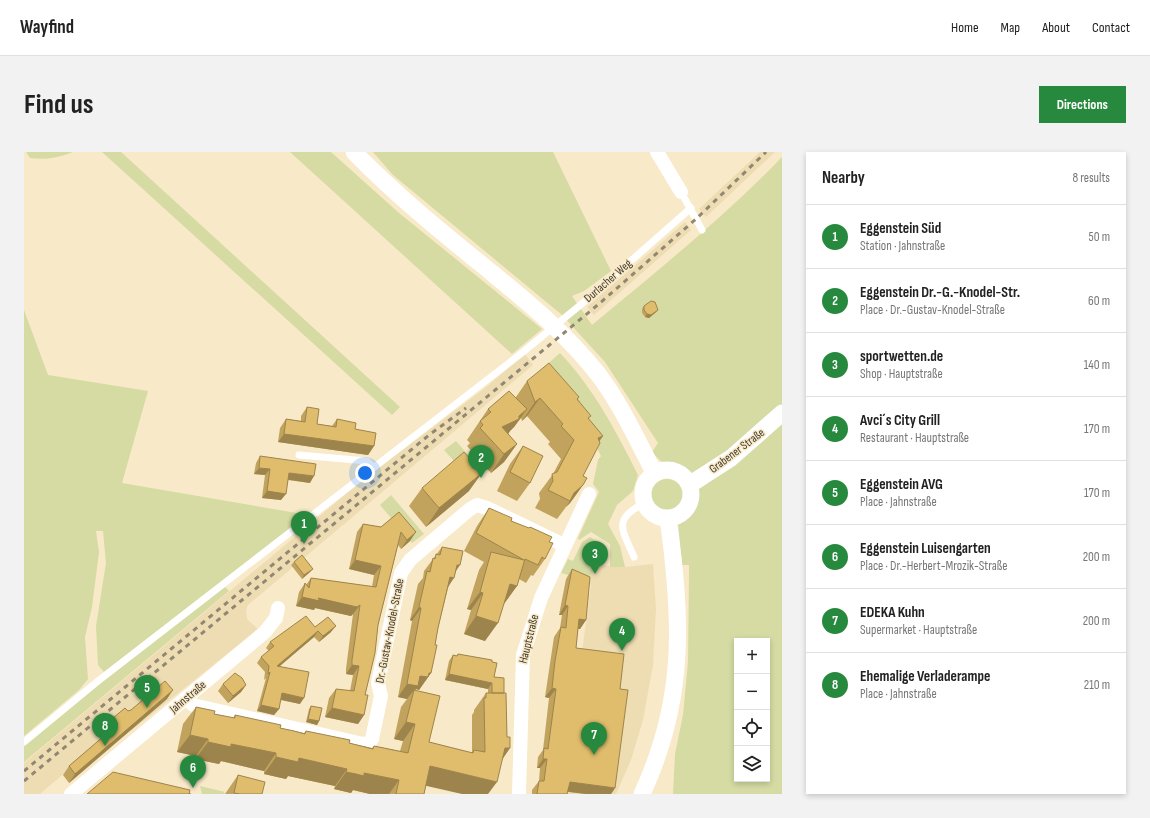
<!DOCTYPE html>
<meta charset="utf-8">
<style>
:root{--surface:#fff;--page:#f2f2f2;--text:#222;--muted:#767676;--line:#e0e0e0;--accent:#27893d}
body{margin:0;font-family:"Sofia Sans Condensed",sans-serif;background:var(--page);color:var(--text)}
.controls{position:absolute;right:12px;bottom:12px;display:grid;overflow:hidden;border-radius:0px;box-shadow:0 2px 6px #0003}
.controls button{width:36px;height:36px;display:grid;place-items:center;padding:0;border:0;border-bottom:1px solid var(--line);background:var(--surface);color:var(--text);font:20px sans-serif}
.you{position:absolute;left:341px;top:321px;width:14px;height:14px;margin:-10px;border:3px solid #fff;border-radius:50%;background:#1a73e8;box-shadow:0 0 0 6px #1a73e833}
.badge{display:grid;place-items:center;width:26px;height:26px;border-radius:50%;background:var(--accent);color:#fff;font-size:13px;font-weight:700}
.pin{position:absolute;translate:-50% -33px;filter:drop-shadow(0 1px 2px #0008)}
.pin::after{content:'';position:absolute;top:21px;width:14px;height:12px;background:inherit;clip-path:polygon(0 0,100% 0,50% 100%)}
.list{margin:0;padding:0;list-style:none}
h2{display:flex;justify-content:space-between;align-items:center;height:52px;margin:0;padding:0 16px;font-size:17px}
h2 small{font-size:13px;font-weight:400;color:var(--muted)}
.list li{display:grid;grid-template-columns:26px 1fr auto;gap:12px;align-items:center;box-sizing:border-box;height:64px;padding:0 16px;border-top:1px solid var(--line)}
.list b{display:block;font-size:15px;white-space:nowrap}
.list p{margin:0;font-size:13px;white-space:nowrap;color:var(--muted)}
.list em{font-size:13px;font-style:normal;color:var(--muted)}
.icon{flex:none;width:22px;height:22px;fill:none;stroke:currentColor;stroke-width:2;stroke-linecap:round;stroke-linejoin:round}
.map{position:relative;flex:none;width:758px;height:642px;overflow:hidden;border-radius:0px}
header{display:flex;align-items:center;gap:24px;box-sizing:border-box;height:56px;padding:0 20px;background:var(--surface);border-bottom:1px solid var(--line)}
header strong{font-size:19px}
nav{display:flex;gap:22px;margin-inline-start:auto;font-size:14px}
.intro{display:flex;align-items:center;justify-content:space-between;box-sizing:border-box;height:96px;padding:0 24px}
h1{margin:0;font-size:28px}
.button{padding:10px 18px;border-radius:0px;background:var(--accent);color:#fff;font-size:14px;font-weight:700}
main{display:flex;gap:24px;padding:0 24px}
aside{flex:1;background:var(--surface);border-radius:0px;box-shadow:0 2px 6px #0003}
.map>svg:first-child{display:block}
.built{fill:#eedcb3}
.green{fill:#d5dba3;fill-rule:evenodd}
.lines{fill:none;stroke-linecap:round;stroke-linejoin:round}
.service{stroke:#fff;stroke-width:7}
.minor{stroke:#fff;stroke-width:14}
.tertiary{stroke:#fff;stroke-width:17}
.rail{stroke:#918772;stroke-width:3;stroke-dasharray:5 5;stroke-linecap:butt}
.wall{fill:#c1a35d}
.shaded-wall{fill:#9d844c}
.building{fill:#e0bd6c;stroke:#9d844c}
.labels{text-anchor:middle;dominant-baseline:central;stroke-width:3;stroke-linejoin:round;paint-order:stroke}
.street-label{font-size:12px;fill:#413b2e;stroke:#f8e9c8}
</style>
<header>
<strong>Wayfind</strong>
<nav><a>Home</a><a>Map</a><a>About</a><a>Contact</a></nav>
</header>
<div class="intro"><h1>Find us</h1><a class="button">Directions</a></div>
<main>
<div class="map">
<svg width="758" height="642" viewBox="0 0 758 642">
<rect width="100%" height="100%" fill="#f8e9c8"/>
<!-- built -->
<path class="built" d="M736,0h15l-69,65 -7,-8z
M661,70l6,8 -97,85 -7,-8z
M501,202l8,11 -285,240 -2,5 1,9 11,10 -127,102 -7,-9 -84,72h-16v-31l340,-284 121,-91z
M629,412l3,45 -3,56 -10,55 -12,40 -15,34h-53l28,-209 -4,-2 -1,-3 13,-15 26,2z"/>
<!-- green -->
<path class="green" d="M2,0h47c-15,6 -27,8 -43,6z
M78,0h19l279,255 -8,8z
M266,0h41l68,61 143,116 -30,25z
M349,0h180l58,119 -27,20 -12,5 20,29c65,-54 131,-107 190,-168v637h-109l2,-40 8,-39 5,-53 1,-87v-10h-7l-4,-42 21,-34 9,-6 -7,-11c-2,1 -6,3 -9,3 -13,1 -32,-13 -40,-23l6,-9 -53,-81 -43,-47 -169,-140zM713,489h30v138h-30z
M0,158l24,65 100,16 -26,92 186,32 -204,157 -6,-7 -2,-39 10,-63 -3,-32h-7l3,21 -7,55 -7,30 3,42 -9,11 -55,46z
M536,201c34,36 56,78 78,122l-5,16 -16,14 -9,19 12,22 5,21h-15v-23l-19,-12 -12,8 -1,-2 21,-46 -6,-8 5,-24 3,-4 -17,-35 -40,-54z
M432,289l27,31 -11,9 -28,-31z
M627 343a16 16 0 1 1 32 0a16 16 0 1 1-32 0Z
M367,343l33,39 -12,9 -32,-38z
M566,385l16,10v14h-8l-2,3 3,1 -13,15 -25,-7 7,-14 5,2 9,-19z
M201,435l4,4 -205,171v-16l51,-43z
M176,634l25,6 -1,2h-22z"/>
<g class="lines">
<!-- service -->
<path class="service" d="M657,40l21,38
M275,303l68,6 6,6
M610,405c-12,-28 -22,-38 11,-54
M0,590l74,-61 425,-329 61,-50 107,-94"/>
<!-- minor -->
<path class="minor" d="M633,0l24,40
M163,546l6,7 170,39 6,-1 3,-4 9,-43 -3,-13 23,-110 9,-13 60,-51 7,-4 10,3 77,37
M47,642l194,-162 11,-14 2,-10
M495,642l4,-139 18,-57 48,-104"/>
<!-- tertiary -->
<path class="tertiary" d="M330,0c41,42 86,79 132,116 39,32 80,65 112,106 22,29 37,62 54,94l1,7
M619 342a24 24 0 1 1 48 0a24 24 0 1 1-48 0Z
M665,333l42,-27 51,-45
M618,642c44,-95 40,-175 26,-276"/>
<!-- rail -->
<path class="rail" d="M0,619l405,-336 37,-27
M0,629l576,-478 96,-84 70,-67"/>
</g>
<!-- wall -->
<path class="wall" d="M620,154l11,7 -6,5 -4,-1 -3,-4v-4z
M503,229l52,16 -1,2 11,20 10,22 -16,35v9l-13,18 -4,4 -9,12 -22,-11 5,-9 -1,-6 14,-19 8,-15 -13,-15 2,-2 -23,-26 -5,5 -1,-3 -7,9 -4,4 -2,3 9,10 -13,18 -13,11 -24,-27 3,-3 -3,-3 21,-31 28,-12z
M283,255l10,17 15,2 5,-7 18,10 19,17 -6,9 -90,-13 2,-14 6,-9 15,2v-5z
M499,294l7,37 -13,18 -20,-10 13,-27z
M236,304l50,27 -22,-3 -7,20 -19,-2 3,-23 -11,-1 2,-11z
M398,336l47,3 -43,36 -17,-21z
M465,356l60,34 -4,17 -12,17 -2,-1 -5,8 -7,-4 -2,7 -13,17 -19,38 -21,-7 7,-24 -4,-1 12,-39 5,-8 -20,-11 13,-25z
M375,360l11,29 -9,8 -3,-4 -20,80 -13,70 -1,20 -6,9 -33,-7 4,-19 7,-9 14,2 3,-16 -7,-1v-5l7,-55 -2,2 -36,-8 -1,2 -18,-4 3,-14 6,-9 1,2 5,-7 61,9 2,-12 -25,-6 8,-37 6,-8 18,3z
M418,395l14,25 -8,16 -10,40 -3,17 -4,28 -12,17 -3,-1 -1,1 14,52 43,11v-38l2,-3v-2l12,-17h2v-4l-43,-9 4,-19 4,-6 4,1 1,-2 34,8 2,15 10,16 3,44 3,11 -8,12 -76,25 -2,9h-54l-17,-4 -2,3 -17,-4 1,-3 -47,-10 -2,3 -22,-5v-3l-43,-10 -2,3 -24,-5 1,-3 -19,-4 6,-28 13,-17 18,7 19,4 2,-3 45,13 24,5 2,-2 43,12 23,5 2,-2 26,5 3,-10 -9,-2 7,-32 6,-8 -9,-2 14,-76 -2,-1 8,-36 5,-6 1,-7z
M270,410l16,10 -8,7 -11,-14z
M548,417l14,51 -6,9h-2l-2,19 44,41 -5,99 -4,6h-25l-18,-2 -1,2h-35v-4l7,-9 1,-13h-3l1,-11 5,-7 6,-52 -4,-1 9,-60 6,-9 2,-13h-3l7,-36z
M291,475l16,5 -12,10 -5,-5 -35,29 21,38 -20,-4 -1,9 -5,6 -17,-4 9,-33 -2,2 1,-8 -8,-9 4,-6 8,-6 -3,-3 4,-6z
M199,532l23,1 -5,7 -13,11 -10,-12z
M143,547l-98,84 -6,-8 6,-9 41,-35 -3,-4 6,-9 15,-7z
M287,554l8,15 -2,4 -11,-3 3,-13z
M214,623l24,19h-37z"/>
<!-- shaded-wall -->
<path class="shaded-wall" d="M634,158l-3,3 -6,5 -4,-1 2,-3z
M516,246l-13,18 -5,5 13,-19z
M503,257l-13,18 -4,4 -4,6 -4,-10 17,-11z
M260,282l90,12 -6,9 -90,-13z
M579,284l-13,19 8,-17z
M493,292l-13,18 -13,11 13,-19z
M235,316l11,1 -5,6 -11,-1z
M265,321l25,3 -4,7 -26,-4z
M458,321l-13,18 -43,36 13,-19z
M559,333l-13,18 -4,4 4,-6 4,-8z
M243,339l19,3 -5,6 -19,-2z
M392,380l-6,9 -9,8 6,-9z
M331,408l26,6 -7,9 -25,-6z
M433,413h3l-8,12 2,1 -9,13 -4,-1z
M289,417l-3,3 -8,7 2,-4z
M486,432l7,2 -13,18 -6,-3z
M456,440l3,1 -12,17 -4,-1z
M278,445l16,1 42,7 -7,9 -2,2 -36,-8 -1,2 -18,-4z
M541,453l3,1 -6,9h-3z
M395,455l2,1 -9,13 -2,-1z
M452,464l22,7 -13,18 -21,-7z
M555,467l7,1 -6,9 -7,-1z
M312,474l-5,6 -12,10 4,-6z
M294,479l-4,6 -41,35 4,-6z
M328,513l7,1 -6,9 -7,-1z
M405,521h2l-12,17 -3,-1 -3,4 1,-3 -7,9 -9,-2 9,-13 13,-8z
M425,522l43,9 -4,6 -43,-9z
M222,533l-5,7 -13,11 5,-7z
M528,536l4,1 -7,9 -4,-1z
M149,538l-6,9 -98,84 6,-9z
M258,541l22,5 -4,6 -22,-5z
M237,553l18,4 -5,6 -17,-4z
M308,556l32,7 -6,9 -33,-7z
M284,567l11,2 -2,4 -11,-3z
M382,570l9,2 -12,17 -9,-2z
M166,583l18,4 -12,17 -19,-4z
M184,590l23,2 45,9 -12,18 -43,-10 -2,3 -24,-5z
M481,596h5l-12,17z
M252,605l23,1 48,11 -12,17 -47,-10 -2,3 -22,-5z
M519,607h4l-7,9h-3z
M406,614l67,16 -9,12h-26l-44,-10z
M322,620l18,1 35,7 -10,14h-19l-17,-4 -2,3 -17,-4z
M546,630l45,6 -4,6h-25l-23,-3z"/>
<!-- building -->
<path class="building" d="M627,149l4,1 3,8 -7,5 -4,-1 -3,-4v-4z
M525,211l30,34 -2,2 14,17 -3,2 15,18 -5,2 2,5 -17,33 4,2 -4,7 -9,8 -4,8 -22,-11 5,-9 -1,-7 5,-2 17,-32 -13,-14 2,-2 -23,-26 -5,4 -8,-21z
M485,239l18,18 -8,7v3l-17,8 15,17 -13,10 -24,-26 3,-3 -3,-4 11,-9 -3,-3z
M283,255l12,2 -2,15 19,3 1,-8 19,4 -1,6 21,4 -2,13 -90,-12 2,-15 19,3z
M499,294l20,10 -13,27 -20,-11z
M440,300l18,21 -43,35 -17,-20z
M236,304l56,8 -2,12 -25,-3 -3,21 -19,-3 3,-22 -11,-1z
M465,356l23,10 -1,3 18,7 1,-1 22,10 -3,5 4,1 -8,16 -3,-2 -4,8 -13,-6 -8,27 -7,-2 -12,39 -22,-7 7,-23 -3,-1 11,-40 33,8 -48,-27z
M375,360l17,20 -9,8 -6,-8 -23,93 -3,28 -10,42h3l-4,20 -32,-7 4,-19 18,2 5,-25 -7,-1v-5l8,-55 -3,2 -39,-9 2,3 -18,-4 3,-14 4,5 2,-10 65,9 5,-21 -26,-6 8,-36 18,3z
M418,395l21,4 -3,14h-3l-3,13 -4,-1 -12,51 -3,17h2l-6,28h-2l-1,4 -8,-1 -2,10 -11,-2 14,-76 -2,-1 8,-36 3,1 3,-14 2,1 1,-5 4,1z
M278,403l11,14 -9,6 -10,-13z
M548,417l18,8 -4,43 -7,-1 -3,29 48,6 -4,35 8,1 -13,98 -45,-6 -3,12h-30l2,-13h5l3,-22h-4l1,-11 4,1 8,-60 -4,-1 3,-27 6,-34 5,1 2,-22 -3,-1z
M282,464l9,11 13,-10 8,9 -13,10 -5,-5 -41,35 32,6 -5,26 -22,-5 -3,16 -18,-4 9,-33 -2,2 1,-8 -8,-9 13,-11 -4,-4z
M434,502l34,6v2l5,1 -3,14 10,1v15h-12v-10l-43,-9 4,-19 4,1z
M211,521l7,5 4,7 -13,11 -10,-12z
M141,529l8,9 -98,84 -6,-8 49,-42 -5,-6 12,-10 3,3 3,-1z
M390,538l26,6 -11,46 44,11 1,-3 11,2 -1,-54h2v-5h20l1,44h3v11h-5l-8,34 -67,-16 -6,28h-28l3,-14 -35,-7v3l-8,-2 -10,-2 1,-3 -48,-11 -1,4 -22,-5v-4l-45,-9v3l-23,-5v-3l-18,-4 6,-28 19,4 -1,3 21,4v-3l46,10 -1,3 14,3 11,3 1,-3 44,9 -1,3 24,6 1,-3 34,7 7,-29 -9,-2z
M287,554l11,2 -3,13 -11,-2z
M89,620l77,18 -1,4h2h-104z
M214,623l27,7 -3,12h-22l-6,-1z"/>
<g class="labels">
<!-- street labels -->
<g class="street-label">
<text transform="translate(584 129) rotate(-41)">Durlacher Weg</text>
<text transform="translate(713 299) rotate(-37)">Grabener Straße</text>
<text transform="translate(366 479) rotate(-79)">Dr.-Gustav-Knodel-Straße</text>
<text transform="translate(505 487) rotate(-76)">Hauptstraße</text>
<text transform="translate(164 545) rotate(-40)">Jahnstraße</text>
</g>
</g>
</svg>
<div class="controls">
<button>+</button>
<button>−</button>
<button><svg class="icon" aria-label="locate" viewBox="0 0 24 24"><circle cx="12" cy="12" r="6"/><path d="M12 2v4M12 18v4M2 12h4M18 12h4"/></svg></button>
<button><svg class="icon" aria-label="layers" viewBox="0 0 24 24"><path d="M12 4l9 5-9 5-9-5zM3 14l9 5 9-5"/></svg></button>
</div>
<div class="you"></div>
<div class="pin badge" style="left:280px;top:392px">1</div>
<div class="pin badge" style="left:457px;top:326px">2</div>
<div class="pin badge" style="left:571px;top:422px">3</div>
<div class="pin badge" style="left:598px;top:499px">4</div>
<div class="pin badge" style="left:123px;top:556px">5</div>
<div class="pin badge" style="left:169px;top:636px">6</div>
<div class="pin badge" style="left:570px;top:603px">7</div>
<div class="pin badge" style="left:81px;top:594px">8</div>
</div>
<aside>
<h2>Nearby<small>8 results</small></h2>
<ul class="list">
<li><span class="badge">1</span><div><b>Eggenstein Süd</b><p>Station · Jahnstraße</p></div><em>50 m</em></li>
<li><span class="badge">2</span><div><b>Eggenstein Dr.-G.-Knodel-Str.</b><p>Place · Dr.-Gustav-Knodel-Straße</p></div><em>60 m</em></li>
<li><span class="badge">3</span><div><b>sportwetten.de</b><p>Shop · Hauptstraße</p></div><em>140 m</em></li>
<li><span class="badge">4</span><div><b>Avci´s City Grill</b><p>Restaurant · Hauptstraße</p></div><em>170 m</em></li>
<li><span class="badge">5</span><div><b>Eggenstein AVG</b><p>Place · Jahnstraße</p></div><em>170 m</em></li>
<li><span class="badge">6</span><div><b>Eggenstein Luisengarten</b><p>Place · Dr.-Herbert-Mrozik-Straße</p></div><em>200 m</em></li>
<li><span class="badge">7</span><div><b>EDEKA Kuhn</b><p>Supermarket · Hauptstraße</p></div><em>200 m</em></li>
<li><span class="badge">8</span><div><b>Ehemalige Verladerampe</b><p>Place · Jahnstraße</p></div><em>210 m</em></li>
</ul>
</aside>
</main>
